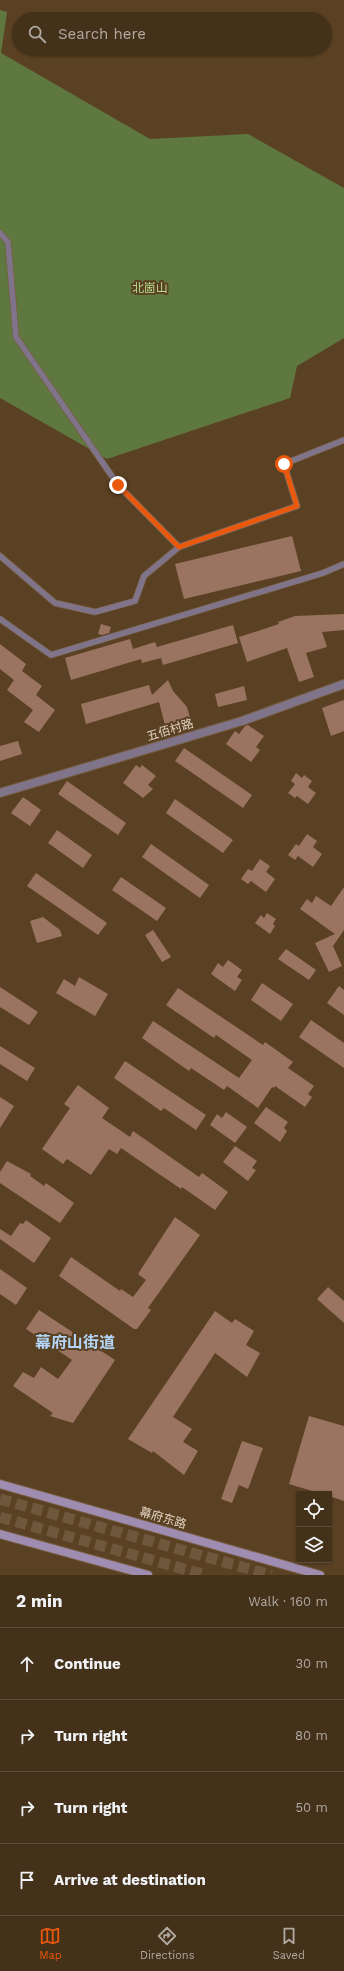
<!DOCTYPE html>
<meta charset="utf-8">
<style>
:root{--surface:#44311a;--page:#4b3923;--text:#f1f3f6;--muted:#afa9a2;--line:#5c4c39;--accent:#ea580c}
body{margin:0;font-family:"Work Sans","Noto Sans SC",sans-serif;background:var(--page);color:var(--text)}
.controls{position:absolute;right:12px;bottom:12px;display:grid;overflow:hidden;border-radius:0px;box-shadow:0 1px 3px #0004}
.controls button{width:36px;height:36px;display:grid;place-items:center;padding:0;border:0;border-bottom:1px solid var(--line);background:var(--surface);color:var(--text);font:20px sans-serif}
.stop{position:absolute;width:12px;height:12px;margin:-9px;border:3px solid #ea580c;border-radius:50%;background:#fff}
.stop.end{background:#ea580c;border-color:#fff;box-shadow:0 1px 4px #0008}
.list{margin:0;padding:0;list-style:none}
h2{display:flex;justify-content:space-between;align-items:center;height:52px;margin:0;padding:0 16px;font-size:17px}
h2 small{font-size:13px;font-weight:400;color:var(--muted)}
.list li{display:grid;grid-template-columns:26px 1fr auto;gap:12px;align-items:center;box-sizing:border-box;height:72px;padding:0 16px;border-top:1px solid var(--line)}
.list b{display:block;font-size:15px;white-space:nowrap}
.list em{font-size:13px;font-style:normal;color:var(--muted)}
.icon{flex:none;width:22px;height:22px;fill:none;stroke:currentColor;stroke-width:2;stroke-linecap:round;stroke-linejoin:round}
.map{position:relative;flex:none;width:344px;height:1575px;overflow:hidden}
.search{position:absolute;background:var(--surface);box-shadow:0 1px 3px #0004;left:12px;right:12px;top:12px;height:44px;display:flex;align-items:center;gap:10px;box-sizing:border-box;padding:0 14px;border-radius:22px;color:var(--muted);font-size:15px}
.sheet{height:340px;background:var(--surface)}
nav{display:flex;justify-content:space-around;align-items:center;box-sizing:border-box;height:56px;border-top:1px solid var(--line);background:var(--surface);font-size:11px;color:var(--muted)}
nav a{display:grid;justify-items:center;gap:2px}
nav .on{color:var(--accent)}
.map>svg:first-child{display:block}
.forest{fill:#5f7840}
.building{fill:#9a7460}
.lines{fill:none;stroke-linecap:round;stroke-linejoin:round}
.trunk-tunnel{stroke:#6f573b;stroke-width:11;stroke-dasharray:11 5.5;stroke-linecap:butt}
.service-casing{stroke:#765e43;stroke-width:7}
.minor-casing{stroke:#765e43;stroke-width:10}
.secondary-casing{stroke:#765e43;stroke-width:10}
.service{stroke:#80748b;stroke-width:5.5}
.minor{stroke:#80748b;stroke-width:8}
.secondary{stroke:#9f8cb1;stroke-width:8}
.route{stroke:#ea580c;stroke-width:5}
.labels{text-anchor:middle;dominant-baseline:central;stroke-width:4;stroke-linejoin:round;paint-order:stroke}
.park-label{font-size:12px;fill:#b6dc8a;stroke:#5b4123}
.street-label{font-size:12px;fill:#e1d1c1;stroke:#5b4123}
.district-label{font-size:16px;font-weight:bold;fill:#b3d5f7;stroke:#5b4123}
</style>
<div class="map">
<svg width="344" height="1575" viewBox="0 0 344 1575">
<rect width="100%" height="100%" fill="#5b4123"/>
<!-- forest -->
<path class="forest" d="M0,10l7,2 -6,41 149,86 98,-5 96,54v150l-47,28 -7,32 -183,61 -107,-61z"/>
<!-- building -->
<path class="building" d="M292,536l9,35 -117,28 -9,-35z
M344,614v16l-22,2 5,15 -21,6 8,24 -15,5 -12,-34 -40,14 -8,-25 40,-13 -1,-2 17,-6z
M101,624l10,3 -2,6 -7,2 -4,-1z
M233,625l5,18 -75,22 -2,-7 -19,5 -1,-4 -70,21 -6,-22 65,-19 3,10 22,-7 2,5z
M0,644l26,20 -4,7 20,15 -6,9 19,15 -16,22 -15,-10 9,-12 -26,-20 7,-10 -14,-11z
M168,680l5,11 14,16 3,11 -25,7 -6,-23 -73,22 -5,-20 68,-19 3,10z
M244,686l3,14 -29,7 -3,-13z
M344,700v31l-13,5 -9,-28z
M248,725l16,11 -8,11 4,3 -9,12 -25,-18 9,-13 4,3 6,-8z
M18,741l4,13 -22,7v-15z
M184,748l68,47 -9,13 -68,-47z
M136,765l4,3 2,-3 14,11 -8,9 5,4 -10,9 -20,-15z
M296,773l6,5 2,-3 8,6 -4,6 8,6 -8,11 -11,-8 -2,2 -7,-5 7,-9 -4,-3z
M67,781l59,42 -8,12 -60,-41z
M23,797l18,13 -11,16 -19,-13z
M175,799l58,41 -10,13 -57,-40z
M57,830l35,25 -9,13 -35,-25z
M307,834l10,7 -4,6 9,7 -9,13 -15,-11 -3,4 -7,-5 8,-11 3,2z
M151,844l58,41 -9,13 -58,-41z
M260,859l10,7 -4,6 9,7 -9,13 -15,-11 -3,3 -7,-5 7,-10 4,2z
M36,873l71,50 -9,12 -71,-49z
M121,877l45,31 -9,13 -45,-31z
M344,887v43l-11,16 9,20 -13,6 -14,-29 20,-9 -35,-25 7,-10 5,4 4,-7 15,10z
M267,913l9,6 -3,5 2,2 -5,8 -15,-11 6,-8 3,3z
M43,917l17,13 2,6 -25,7 -7,-22z
M153,930l18,27 -9,5 -17,-27z
M286,949l30,21 -7,10 -31,-21z
M228,960l14,10 -5,7 5,3 -7,11 -24,-17 7,-11 5,4z
M79,977l29,17 -13,22 -39,-23 8,-14 11,7z
M262,983l31,21 -12,17 -30,-21z
M339,986l5,4v25l-17,-12z
M0,987l38,25 -9,13 -29,-18z
M178,988l85,57 2,-3 28,20 -5,6 26,18 -6,8 4,3 -7,10 -30,-21 -1,2 -2,-1 -14,21 -31,-22 -3,4 -33,-22 -2,3 -47,-33 11,-17 86,57 13,-18 -36,-25 -2,3 -48,-33z
M311,1020l33,23v25l-45,-31z
M0,1046l35,22 -8,13 -27,-17z
M125,1061l81,54 -10,15 -32,-22 -3,3 -47,-33z
M78,1085l31,23 -7,10 28,19 3,-6 66,46 3,-4 26,19 -13,18 -33,-23 -1,2 -60,-41 -4,6 -8,-5 -18,26 -24,-16 -4,5 -21,-15 28,-41 -6,-4z
M0,1097l14,9 -14,22z
M266,1107l22,15 -4,6 3,3 -7,11 -26,-19z
M226,1112l21,15 -12,16 -25,-18 7,-11 5,4z
M235,1146l22,15 -5,7 4,2 -8,11 -25,-19z
M7,1161l24,13 -1,2 14,10 2,-3 28,20 -14,20 -60,-40v-11z
M175,1217l25,18 -52,73 3,2 -14,19h-3l-75,-53 12,-19 49,34 1,-2 12,8 13,-17 -8,-6z
M26,1220l25,18 -17,25 -34,-24v-10l11,7 9,-13 3,1z
M0,1269l27,19 -11,17 -16,-11z
M328,1287l16,14v22l-27,-24z
M39,1310l76,50 -42,63 -23,-7 3,-3 -40,-27 10,-14 11,6 7,-11 17,12 14,-19 -46,-31z
M215,1311l17,12 3,-4 19,12 -8,14 14,8 -13,24 -32,-24 -42,64 19,12 -9,13 15,9 -14,24 -31,-24 -1,2 -24,-14z
M309,1416l35,10v75l-15,-5v-2h-7l-33,-10z
M242,1441l21,7 -15,41 -9,-4 -7,18 -11,-4z"/>
<g class="lines">
<!-- trunk-tunnel -->
<path class="trunk-tunnel" d="M0,1499l271,76
M0,1517l205,58"/>
<defs>
<path id="service" d="M0,233l8,9 8,95 102,148 61,62
M0,556l55,47 40,9 40,-11 9,-25 35,-29 118,-41 -13,-42 60,-24
M0,619l51,36 272,-82 21,-9"/>
<path id="minor" d="M0,793l242,-72 102,-37"/>
<path id="secondary" d="M0,1484l320,91
M0,1534l148,41"/>
</defs>
<!-- service casing -->
<use href="#service" class="service-casing"/>
<!-- minor casing -->
<use href="#minor" class="minor-casing"/>
<!-- secondary casing -->
<use href="#secondary" class="secondary-casing"/>
<!-- service -->
<use href="#service" class="service"/>
<!-- minor -->
<use href="#minor" class="minor"/>
<!-- secondary -->
<use href="#secondary" class="secondary"/>
</g>
<g class="lines">
<!-- route -->
<path class="route" d="M118,485l61,62 118,-41 -13,-42"/>
</g>
<g class="labels">
<!-- park labels -->
<g class="park-label">
<text x="150" y="288">北崮山</text>
</g>
<!-- street labels -->
<g class="street-label">
<text transform="translate(170 730) rotate(-17)">五佰村路</text>
<text transform="translate(163 1518) rotate(16)">幕府东路</text>
</g>
<!-- district labels -->
<g class="district-label">
<text x="75" y="1342">幕府山街道</text>
</g>
</g>
</svg>
<div class="controls">
<button><svg class="icon" aria-label="locate" viewBox="0 0 24 24"><circle cx="12" cy="12" r="6"/><path d="M12 2v4M12 18v4M2 12h4M18 12h4"/></svg></button>
<button><svg class="icon" aria-label="layers" viewBox="0 0 24 24"><path d="M12 4l9 5-9 5-9-5zM3 14l9 5 9-5"/></svg></button>
</div>
<div class="stop" style="left:284px;top:464px"></div>
<div class="stop end" style="left:118px;top:485px"></div>
<div class="search"><svg class="icon" aria-label="search" viewBox="0 0 24 24"><circle cx="10" cy="10" r="6"/><path d="M15 15l6 6"/></svg>Search here</div>
</div>
<section class="sheet">
<h2>2 min<small>Walk · 160 m</small></h2>
<ul class="list">
<li><svg class="icon" aria-label="ahead" viewBox="0 0 24 24"><path d="M12 20V5M6 11l6-6 6 6"/></svg><div><b>Continue</b></div><em>30 m</em></li>
<li><svg class="icon" aria-label="right" viewBox="0 0 24 24"><path d="M7 20v-9h11M14 6l5 5-5 5"/></svg><div><b>Turn right</b></div><em>80 m</em></li>
<li><svg class="icon" aria-label="right" viewBox="0 0 24 24"><path d="M7 20v-9h11M14 6l5 5-5 5"/></svg><div><b>Turn right</b></div><em>50 m</em></li>
<li><svg class="icon" aria-label="arrive" viewBox="0 0 24 24"><path d="M6 21V4h12l-3 4 3 4H6"/></svg><div><b>Arrive at destination</b></div></li>
</ul>
</section>
<nav>
<a class="on"><svg class="icon" aria-label="map" viewBox="0 0 24 24"><path d="M3 6l6-2 6 2 6-2v14l-6 2-6-2-6 2zM9 4v14M15 6v14"/></svg>Map</a>
<a><svg class="icon" aria-label="directions" viewBox="0 0 24 24"><path d="M12 3l9 9-9 9-9-9zM9 14v-3h6M13 9l2 2-2 2"/></svg>Directions</a>
<a><svg class="icon" aria-label="saved" viewBox="0 0 24 24"><path d="M7 4h10v16l-5-4-5 4z"/></svg>Saved</a>
</nav>
